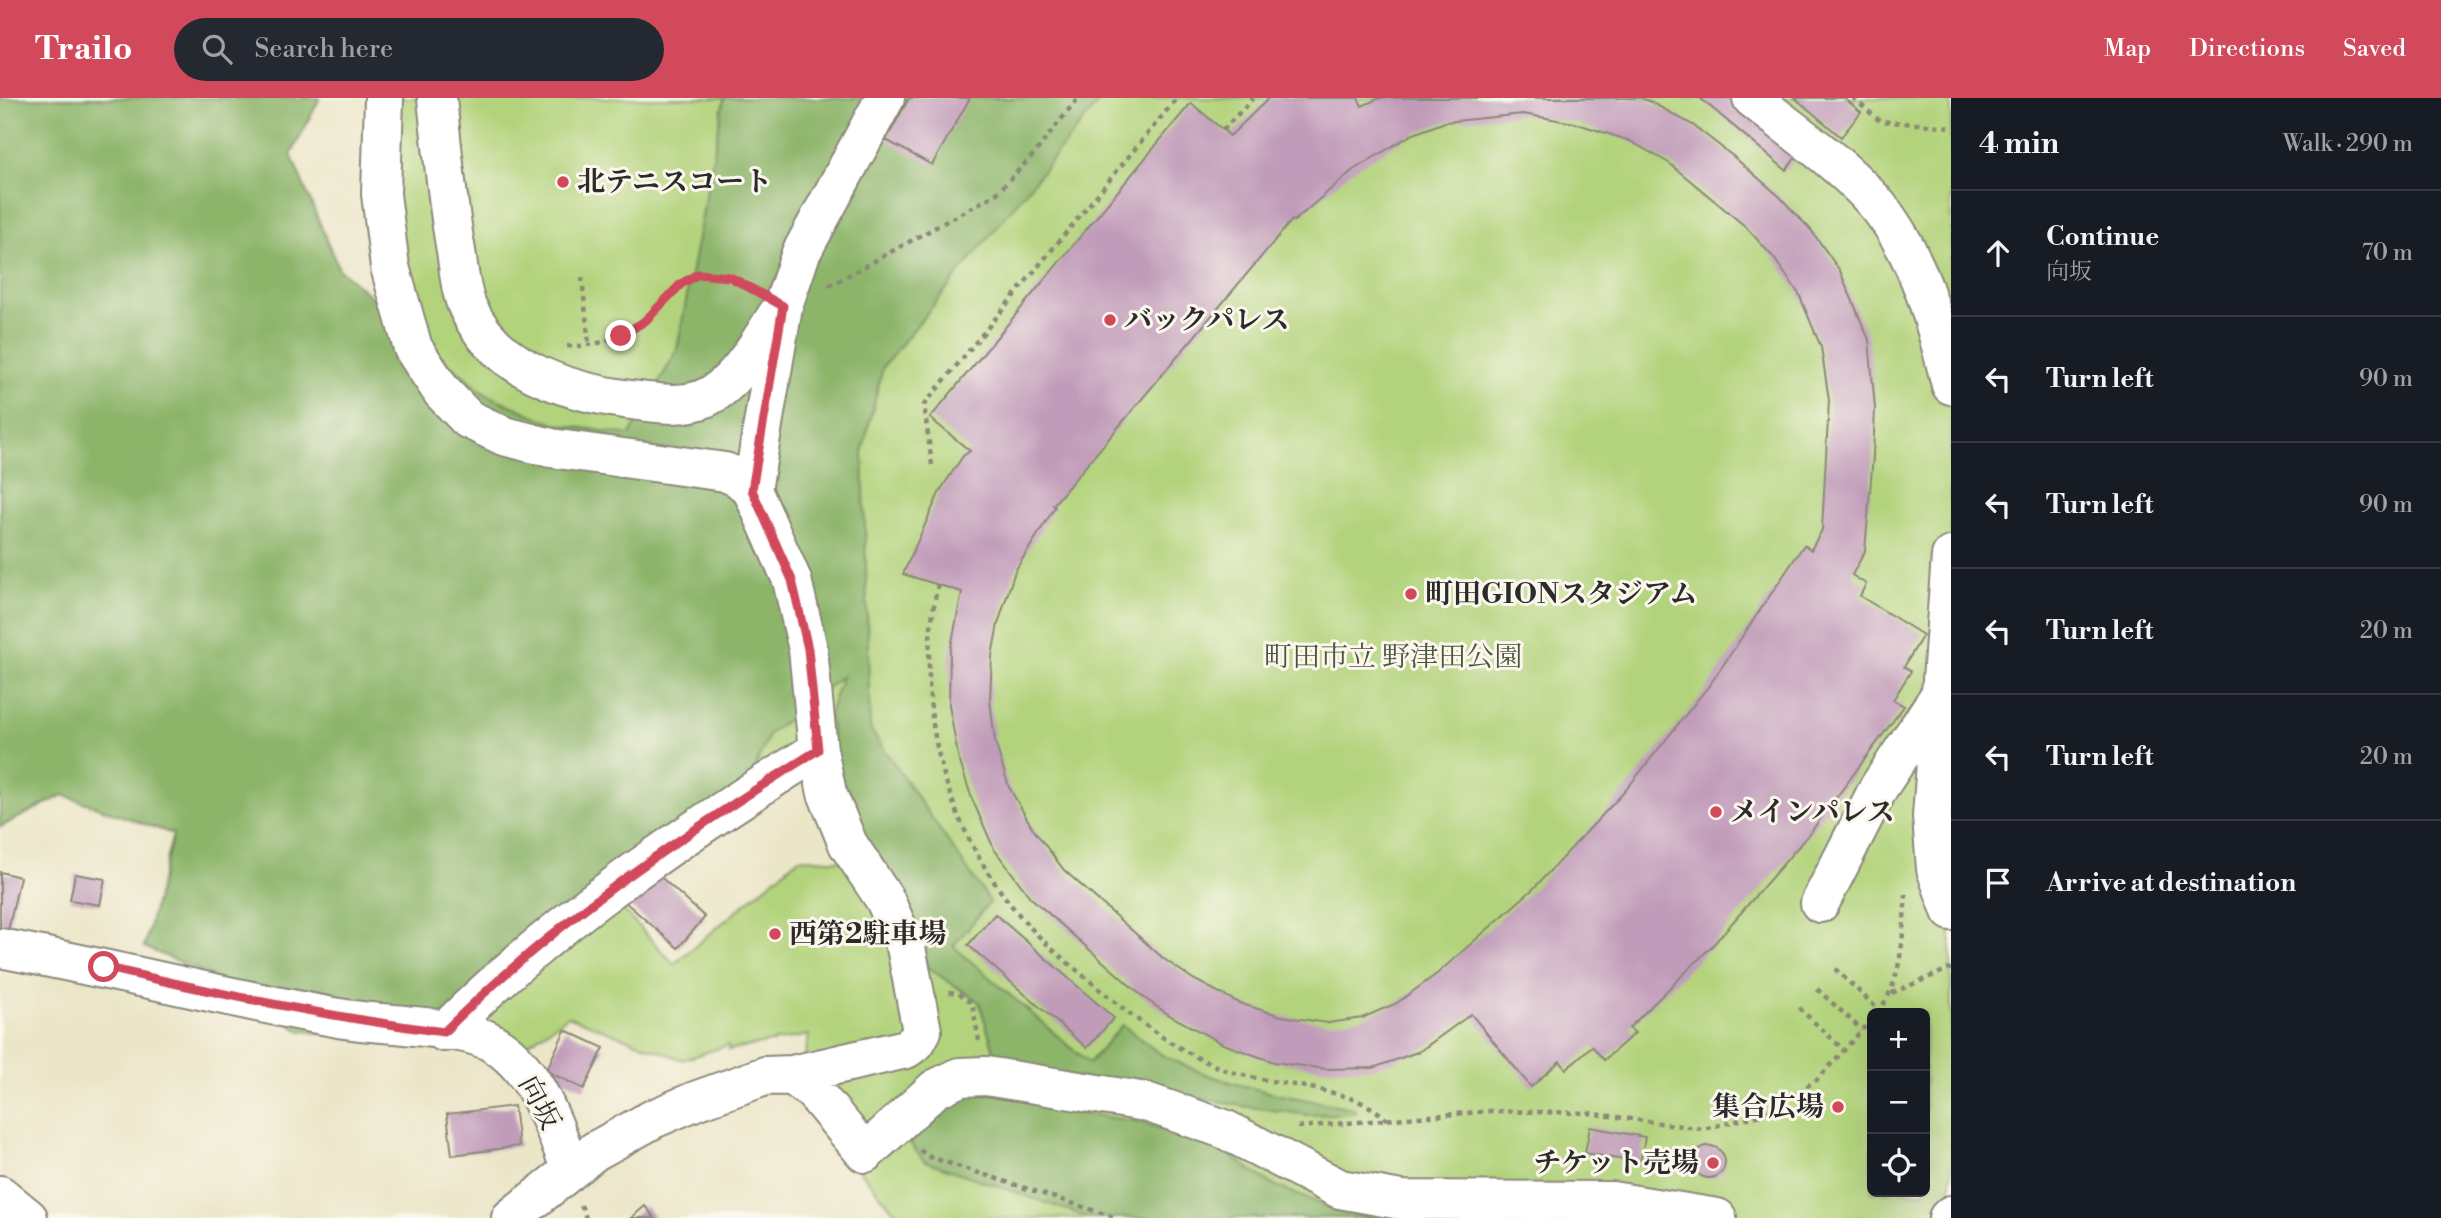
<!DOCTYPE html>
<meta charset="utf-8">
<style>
:root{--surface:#171b24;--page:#242831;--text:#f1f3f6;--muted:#9ea1a6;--line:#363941;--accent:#d1495b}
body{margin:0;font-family:"Libre Bodoni","Noto Serif JP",serif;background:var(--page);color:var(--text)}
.controls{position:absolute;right:21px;bottom:21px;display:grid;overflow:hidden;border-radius:10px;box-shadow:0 7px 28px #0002}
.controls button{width:63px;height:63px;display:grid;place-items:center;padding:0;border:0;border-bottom:2px solid var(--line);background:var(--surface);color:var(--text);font:35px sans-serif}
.stop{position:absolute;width:21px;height:21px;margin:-16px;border:5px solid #d1495b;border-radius:50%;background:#fff}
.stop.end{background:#d1495b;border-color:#fff;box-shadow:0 2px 7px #0008}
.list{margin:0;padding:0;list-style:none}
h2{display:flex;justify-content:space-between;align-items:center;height:91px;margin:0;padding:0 28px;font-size:30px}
h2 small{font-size:23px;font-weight:400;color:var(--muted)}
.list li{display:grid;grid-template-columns:46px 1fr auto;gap:21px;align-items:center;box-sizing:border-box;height:126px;padding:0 28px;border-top:2px solid var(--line)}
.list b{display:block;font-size:26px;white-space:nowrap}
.list p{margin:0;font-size:23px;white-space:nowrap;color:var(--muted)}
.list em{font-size:23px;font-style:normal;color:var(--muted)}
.icon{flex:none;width:38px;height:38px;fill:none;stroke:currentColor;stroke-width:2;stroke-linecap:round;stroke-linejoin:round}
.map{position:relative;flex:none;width:1951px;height:1120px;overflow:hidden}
header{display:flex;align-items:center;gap:42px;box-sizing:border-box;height:98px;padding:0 35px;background:var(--accent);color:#fff}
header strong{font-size:33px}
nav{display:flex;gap:38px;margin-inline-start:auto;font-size:24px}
.search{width:490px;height:63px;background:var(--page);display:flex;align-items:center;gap:18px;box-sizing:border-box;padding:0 24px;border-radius:38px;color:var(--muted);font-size:26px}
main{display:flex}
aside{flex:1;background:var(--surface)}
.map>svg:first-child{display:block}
.green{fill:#b2d37b;stroke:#6e7f53;stroke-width:2;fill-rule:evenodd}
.forest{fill:#8db56b;stroke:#5c704b;stroke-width:2}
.building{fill:#c19cba;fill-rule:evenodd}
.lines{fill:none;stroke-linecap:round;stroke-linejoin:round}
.minor-casing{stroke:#8c887a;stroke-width:42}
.major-casing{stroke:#8c887a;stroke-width:42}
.path{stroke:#8c887a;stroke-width:4.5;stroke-dasharray:5 5;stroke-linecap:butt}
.minor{stroke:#fff;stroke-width:38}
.major{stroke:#fff;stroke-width:38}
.route{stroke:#d1495b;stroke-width:9}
.poi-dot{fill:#d1495b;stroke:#fbf7ec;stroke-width:2.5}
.labels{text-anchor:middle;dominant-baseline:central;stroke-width:6;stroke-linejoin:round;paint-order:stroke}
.poi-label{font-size:28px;font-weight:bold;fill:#2b2b2b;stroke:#fbf7ec;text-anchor:start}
.park-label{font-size:28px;fill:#4d553f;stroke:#fbf7ec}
.street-label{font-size:28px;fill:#2b2b2b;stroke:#fbf7ec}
</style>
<header>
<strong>Trailo</strong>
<div class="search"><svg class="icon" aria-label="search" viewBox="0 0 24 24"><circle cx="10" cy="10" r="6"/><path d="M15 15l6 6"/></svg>Search here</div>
<nav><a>Map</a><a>Directions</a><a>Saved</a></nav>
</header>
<main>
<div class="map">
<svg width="1951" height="1120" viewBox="0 0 1951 1120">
<rect width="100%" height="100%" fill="#fbf7ec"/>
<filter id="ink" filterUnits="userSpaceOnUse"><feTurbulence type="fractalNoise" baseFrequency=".0143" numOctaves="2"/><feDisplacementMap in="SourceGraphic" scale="14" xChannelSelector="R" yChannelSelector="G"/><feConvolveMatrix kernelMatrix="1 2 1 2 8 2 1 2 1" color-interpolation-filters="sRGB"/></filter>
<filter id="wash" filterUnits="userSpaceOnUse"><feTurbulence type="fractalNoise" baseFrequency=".00686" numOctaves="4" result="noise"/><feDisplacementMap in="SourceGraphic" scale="28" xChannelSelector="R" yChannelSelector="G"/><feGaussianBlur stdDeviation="1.57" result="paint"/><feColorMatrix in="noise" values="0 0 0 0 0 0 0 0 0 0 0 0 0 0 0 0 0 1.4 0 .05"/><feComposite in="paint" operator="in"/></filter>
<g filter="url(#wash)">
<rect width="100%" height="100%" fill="#ece6c9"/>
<!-- green -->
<path class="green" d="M394,0h1557v1120h-1040l-17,-7 -97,-113 12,-63 -80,15 -1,-5 -45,15 -115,-44 -49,34 -59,-26 151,-127 63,67 125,-106 46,3 -48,-127 -18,32 -505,78 236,-421 -88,-82 -25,-89zM1872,915h53v179h-53z"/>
<!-- forest -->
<path class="forest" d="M0,0h320l-29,57 48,114 146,125 69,30 76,11 47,-85 47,-252h378l-219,269 -20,82 7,280 120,173 -37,44 136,117 33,-38c15,10 29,24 44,32 60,30 122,40 187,51l3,5 -47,2 -67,-9 -92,-19 -89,-12 -18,33 98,14 77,25 53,37 64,26 44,8h-289l-166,-57 -14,-18 86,-86 -17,-55 -52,-35 -88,-179 -10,-74 13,-38 -73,58 -22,54 -319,256 -128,-13 -90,-56 -66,-28 29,-113 -110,-39 -63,32z"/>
<g id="blocks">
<!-- building -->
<path class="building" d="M909,0h61l-38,67 -46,-25z
M1269,0h89l4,8 18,-8h261l8,3 44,24 41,32 45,39 32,34 29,41 29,69 6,68 -2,48 -8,95 -13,24 14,9 -6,12 63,39 -19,32 7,4 -18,29 11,6 -94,127 -97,112 -84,83 6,5 -31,27 -12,-14 -26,23 -6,-8 -29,26 -60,-73 -51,37 -47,17 -47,1 -52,-7 -51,-18 -54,-29 -26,-18 -113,-100 -36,-48 -22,-50 -14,-43 -9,-51 1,-53 12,-60 -59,-18 37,-83 23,-35 7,-5 -40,-33 261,-315 39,33zM1523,16l52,9 55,18 39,22 77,64 28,31 25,36 22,53 8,53 -7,130 -11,20 -7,-5 -93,138 -86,108 -92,98 -95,84 -41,30 -35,15 -34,5 -47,-7 -42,-13 -46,-24 -29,-20 -100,-89 -31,-41 -24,-42 -14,-45 -5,-42 2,-44 6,-32 17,-53 40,-64 -2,-2 239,-285 2,1 59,-51 58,-35 34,-13z
M1700,0h33l66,55 -13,17z
M1795,0h49l17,14 -20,25z
M653,772l52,47 -27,31 -53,-46z
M0,774l20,5 -13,58 -7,-2z
M75,776l30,5 -5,26 -30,-5z
M995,816l119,104 -27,30 -119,-103z
M565,932l39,18 -20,41 -38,-18z
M514,1008l5,40 -67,9 -5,-41z
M1590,1029l55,10 -5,26 -55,-10z
M1693 1064a16 16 0 1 1 32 0a16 16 0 1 1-32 0Z
M645,1108l10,12h-24z"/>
</g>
</g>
<g filter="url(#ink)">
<use href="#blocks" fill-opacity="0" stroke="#8c887a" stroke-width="2"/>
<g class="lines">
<defs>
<path id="minor" d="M384,0l-3,96 9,73 23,81 29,44 26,27 36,17 47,12 174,24 14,6 13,12 40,90 16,69 10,101 9,43 21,51 37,56 21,47 16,84 -6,11 -10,7 -114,26 -27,1 -70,25 -42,18 -58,32 -84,67
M437,0c5,51 10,102 19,153 3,18 4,40 12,57 29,63 100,84 163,92 23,3 47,7 69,0 38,-13 61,-63 83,-94
M1752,0c39,32 86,63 120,101 46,51 63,121 79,186
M752,392l31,-184 18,-53 84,-155
M1951,458l-19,261 4,52 15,42
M1820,805l59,-116 61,-92
M0,850c113,21 225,50 339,70 37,7 122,7 152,24 46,26 62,83 80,128
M444,934c111,-112 241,-199 374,-282
M792,977l22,17 51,61 70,-64 25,-12 26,-1 160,26 78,27 116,60 61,11 211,1 105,17
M1948,1120l3,-3"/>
<path id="major" d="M0,1097l28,23"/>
</defs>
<!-- minor casing -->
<use href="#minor" class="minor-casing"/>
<!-- major casing -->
<use href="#major" class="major-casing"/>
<!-- path -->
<path class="path" d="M1853,0l27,23 71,6
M1223,32l30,-32
M582,179l7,68
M829,188l167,-92 38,-40 44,-56
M567,248c42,2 71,-19 99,-47 10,-9 21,-23 35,-25 18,-4 35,6 51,14
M932,367l-8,-60 253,-307
M938,486c-26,119 4,241 83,333 20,24 46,45 70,65 39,33 79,65 127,85 50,21 134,16 169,53
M1835,871l45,42
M1817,891l45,41
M949,894l10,1 13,10 7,38
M1892,895l59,-25
M1799,910l45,42
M1877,915c27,-33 25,-78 29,-119
M1298,1029l193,-16 97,2 115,16 58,-14 56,-35 55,-61
M920,1052l7,6 190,62
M581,1107l5,13"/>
<!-- minor -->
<use href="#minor" class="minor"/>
<!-- major -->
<use href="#major" class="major"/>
</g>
</g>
<g class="lines" filter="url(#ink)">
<!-- route -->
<path class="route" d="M104,869c113,27 225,50 340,65 111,-112 241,-199 374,-282l-10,-101 -16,-69 -40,-90 31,-184 -53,-29 -32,-3 -17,10 -36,37 -24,15"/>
</g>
<!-- markers -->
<g class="poi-dot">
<circle cx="563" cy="84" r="7"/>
<circle cx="1110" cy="222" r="7"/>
<circle cx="1411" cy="496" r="7"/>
<circle cx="1716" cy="714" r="7"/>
<circle cx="775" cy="836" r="7"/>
<circle cx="1838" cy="1009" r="7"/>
<circle cx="1713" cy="1065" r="7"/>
</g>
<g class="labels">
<!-- poi labels -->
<g class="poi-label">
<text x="577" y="84">北テニスコート</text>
<text x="1124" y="222">バックパレス</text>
<text x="1425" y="496">町田GIONスタジアム</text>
<text x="1730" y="714">メインパレス</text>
<text x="789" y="836">西第2駐車場</text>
<text x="1824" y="1009" text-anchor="end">集合広場</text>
<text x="1699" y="1065" text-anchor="end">チケット売場</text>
</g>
<!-- park labels -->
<g class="park-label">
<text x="1393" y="559">町田市立 野津田公園</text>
</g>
<!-- street labels -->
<g class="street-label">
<text transform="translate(539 1005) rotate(62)">向坂</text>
</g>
</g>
</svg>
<div class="controls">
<button>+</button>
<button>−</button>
<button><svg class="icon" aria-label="locate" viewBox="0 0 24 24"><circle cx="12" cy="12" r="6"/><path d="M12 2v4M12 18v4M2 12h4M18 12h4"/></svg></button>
</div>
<div class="stop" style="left:104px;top:869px"></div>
<div class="stop end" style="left:621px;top:238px"></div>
</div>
<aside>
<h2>4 min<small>Walk · 290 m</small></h2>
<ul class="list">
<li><svg class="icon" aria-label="ahead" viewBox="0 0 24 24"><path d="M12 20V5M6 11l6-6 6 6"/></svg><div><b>Continue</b><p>向坂</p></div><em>70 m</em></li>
<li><svg class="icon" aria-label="left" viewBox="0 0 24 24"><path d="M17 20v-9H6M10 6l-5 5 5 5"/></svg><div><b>Turn left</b></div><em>90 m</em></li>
<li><svg class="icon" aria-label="left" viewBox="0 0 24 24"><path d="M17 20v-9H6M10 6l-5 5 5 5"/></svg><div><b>Turn left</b></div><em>90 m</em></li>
<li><svg class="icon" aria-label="left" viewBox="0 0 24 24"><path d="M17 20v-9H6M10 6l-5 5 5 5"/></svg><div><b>Turn left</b></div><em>20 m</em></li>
<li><svg class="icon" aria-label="left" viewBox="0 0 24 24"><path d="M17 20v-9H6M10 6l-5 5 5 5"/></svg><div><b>Turn left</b></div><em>20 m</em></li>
<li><svg class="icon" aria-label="arrive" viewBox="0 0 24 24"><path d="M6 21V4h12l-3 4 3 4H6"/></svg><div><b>Arrive at destination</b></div></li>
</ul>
</aside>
</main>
